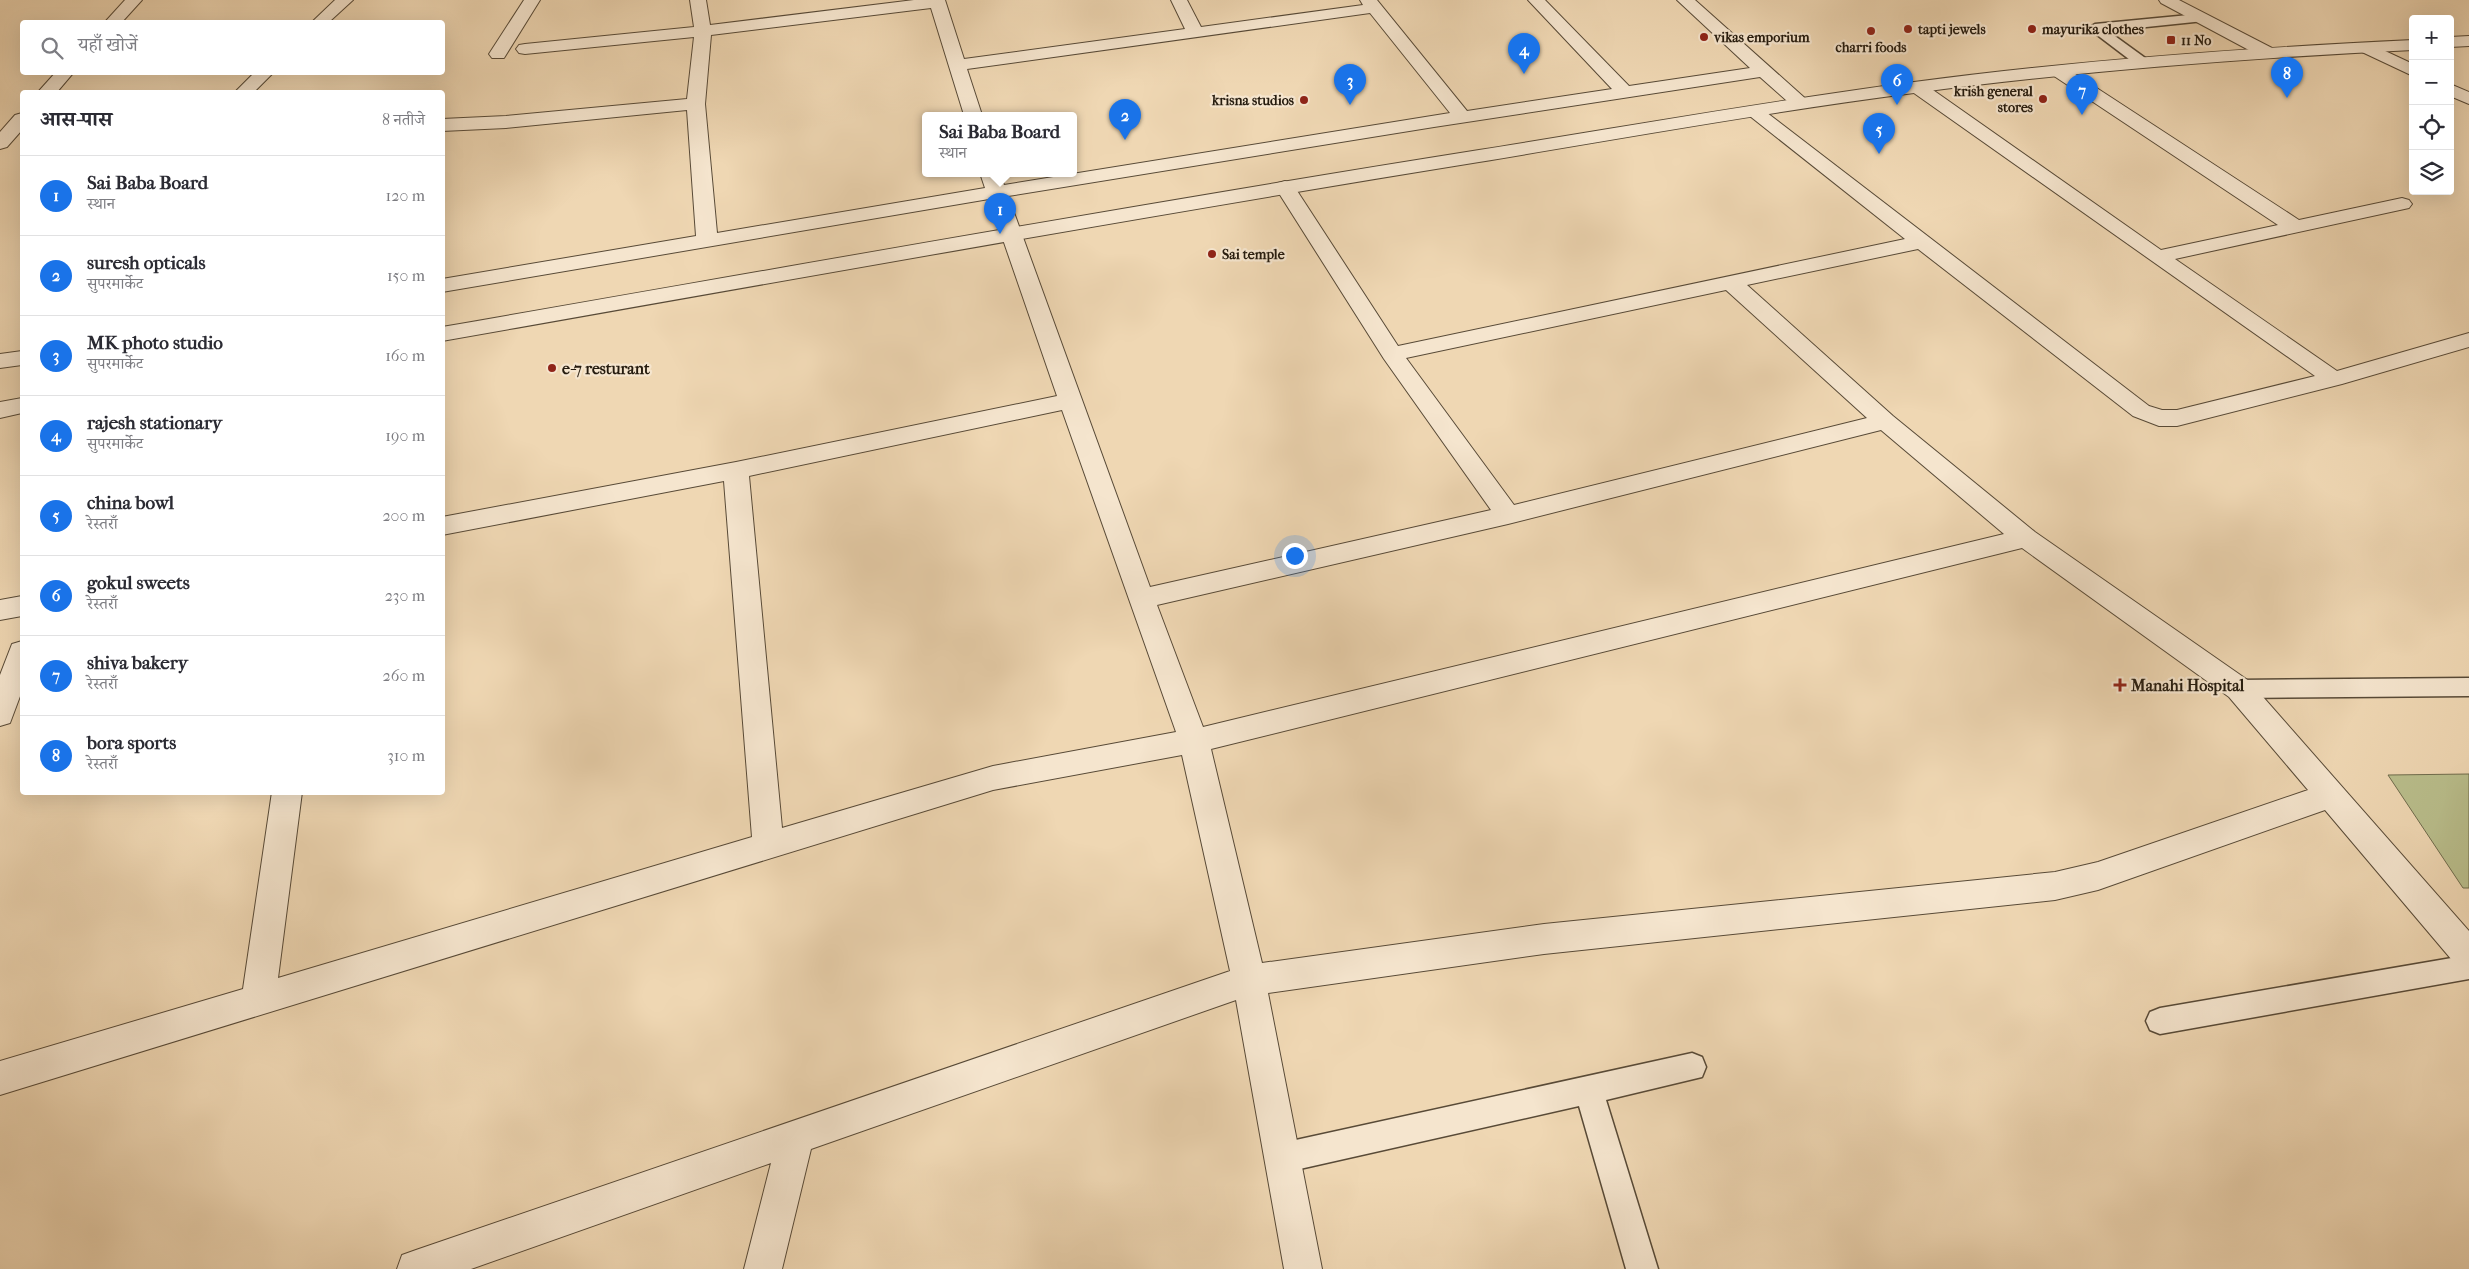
<!DOCTYPE html>
<html lang="hi">
<meta charset="utf-8">
<style>
:root{--surface:#fff;--page:#f2f2f3;--text:#2b2b33;--muted:#7c7c81;--line:#e1e1e2;--accent:#1a73e8}
body{margin:0;font-family:"IM FELL French Canon","Noto Serif Devanagari",serif;background:var(--page);color:var(--text)}
.controls{position:absolute;right:15px;top:15px;display:grid;overflow:hidden;border-radius:5px;box-shadow:0 5px 20px #0002}
.controls button{width:45px;height:45px;display:grid;place-items:center;padding:0;border:0;border-bottom:1px solid var(--line);background:var(--surface);color:var(--text);font:25px sans-serif}
.you{position:absolute;left:1294px;top:555px;width:18px;height:18px;margin:-12px;border:4px solid #fff;border-radius:50%;background:#1a73e8;box-shadow:0 0 0 8px #1a73e833}
.badge{display:grid;place-items:center;width:32px;height:32px;border-radius:50%;background:var(--accent);color:#fff;font-size:16px;font-weight:700}
.pin{position:absolute;translate:-50% -41px;filter:drop-shadow(0 1px 2px #0008)}
.pin::after{content:'';position:absolute;top:26px;width:18px;height:15px;background:inherit;clip-path:polygon(0 0,100% 0,50% 100%)}
.popup{position:absolute;left:922px;top:112px;width:155px;height:65px;box-sizing:border-box;display:grid;place-content:center;border-radius:5px;background:var(--surface);filter:drop-shadow(0 1px 4px #0005);font-size:16px;white-space:nowrap;color:var(--muted)}
.popup b{font-size:19px;color:var(--text)}
.popup::after{content:'';position:absolute;left:50%;top:100%;margin-left:-10px;border:10px solid transparent;border-top-color:var(--surface)}
.list{margin:0;padding:0;list-style:none}
h2{display:flex;justify-content:space-between;align-items:center;height:65px;margin:0;padding:0 20px;font-size:21px}
h2 small{font-size:16px;font-weight:400;color:var(--muted)}
.list li{display:grid;grid-template-columns:32px 1fr auto;gap:15px;align-items:center;box-sizing:border-box;height:80px;padding:0 20px;border-top:1px solid var(--line)}
.list b{display:block;font-size:19px;white-space:nowrap}
.list p{margin:0;font-size:16px;white-space:nowrap;color:var(--muted)}
.list em{font-size:16px;font-style:normal;color:var(--muted)}
.icon{flex:none;width:28px;height:28px;fill:none;stroke:currentColor;stroke-width:2;stroke-linecap:round;stroke-linejoin:round}
.map{position:relative;flex:none;width:2469px;height:1269px;overflow:hidden}
.search{position:absolute;background:var(--surface);box-shadow:0 5px 20px #0002;left:20px;top:20px;width:425px;height:55px;display:flex;align-items:center;gap:12px;box-sizing:border-box;padding:0 18px;border-radius:5px;color:var(--muted);font-size:19px}
.panel{position:absolute;background:var(--surface);box-shadow:0 5px 20px #0002;left:20px;top:90px;width:425px;height:705px;border-radius:5px}
.map>svg:first-child{display:block}
.green{fill:#b9be8c;stroke:#6f6c4d}
.lines{fill:none;stroke-linecap:round;stroke-linejoin:round}
.service-casing{stroke:#584a37;stroke-width:3}
.minor-casing{stroke:#584a37;stroke-width:2}
.tertiary-casing{stroke:#584a37;stroke-width:2}
.service{fill:#f5e5ce;fill-rule:evenodd}
.minor{fill:#f5e5ce;fill-rule:evenodd}
.tertiary{fill:#f5e5ce;fill-rule:evenodd}
.poi-dot{fill:#8f2418;stroke:#f5e5ce;stroke-width:2}
.labels{text-anchor:middle;dominant-baseline:central;stroke-width:4.5;stroke-linejoin:round;paint-order:stroke}
.far-poi-label{font-size:14px;font-weight:bold;fill:#251b0e;stroke:#f5e5ce;text-anchor:start}
.poi-label{font-size:16px;font-weight:bold;fill:#251b0e;stroke:#f5e5ce;text-anchor:start}
</style>
<div class="map">
<svg width="2469" height="1269" viewBox="0 0 2469 1269">
<rect width="100%" height="100%" fill="#efd7b3"/>
<filter id="stains"><feTurbulence type="fractalNoise" baseFrequency=".004" numOctaves="4"/><feColorMatrix values="0 0 0 0 .2 0 0 0 0 .09 0 0 0 0 .02 0 0 0 .5 -.17"/></filter>
<radialGradient id="worn" r=".72"><stop offset=".6" stop-color="#630" stop-opacity="0"/><stop offset="1" stop-color="#630" stop-opacity=".3"/></radialGradient>
<!-- green -->
<path class="green" d="M2469,774v114h-6l-75,-113z"/>
<g class="lines">
<defs>
<path id="service" d="M2199,14l7,4 -2,3 -96,10 40,29 2,3 -2,3h-10l-50,-38 7,-4z
M2469,678v18l-230,2 -8,-3 -4,-6 4,-6 8,-3z
M2469,955v24l-309,55 -10,-4 -4,-9 4,-9 10,-4z
M1692,1053l10,4 4,10 -4,10 -96,23 52,169h-32l-47,-163 -297,67 -11,-4 -4,-11 4,-11 11,-4z"/>
<path id="minor" d="M125,0h17l-20,22h-17z
M335,0h18l-24,22h-17z
M524,0h16l-36,58h-12l-3,-4z
M690,0h16l4,25 204,-25h31l19,59 221,-30 -14,-29h16l14,27 162,-22 -3,-5h17l90,111 145,-22 -84,-89h17l84,86 121,-18 -73,-68h18l112,100 3,4 -3,4h-12l-35,-31 -326,50 -426,69 142,391 341,-77 -107,-151 -109,-172 3,-4 7,-2 7,2 106,163 507,-107 -159,-126 2,-4h14l387,297 13,4h15l138,-34 -404,-285 -3,-4 3,-4h12l238,167 117,-25 -224,-149 -3,-4 3,-4h12l233,152 103,-22 7,2 3,4 -3,4 -234,51 162,112 132,-38v14l-127,37 -165,42h-18l-26,-10 -215,-167 -171,36 146,131 142,116 214,149 220,250v39l-12,-4 -132,-156 -227,80 -43,10 -511,54 -276,39 54,276h-38l-48,-269 -425,149 -29,120h-38l27,-106 -300,106h-74l5,-14 14,-5 814,-279 -48,-216 -189,35 -993,305v-34l243,-72 29,-197h30l-24,186 474,-141 -28,-356 -282,54v-18l294,-55 321,-66 -68,-197 -547,93v-13l254,-43 -9,-126 -181,18 -64,3v-12l64,-3 181,-17 7,-62 -169,17 -6,-1 -3,-4 3,-4 6,-1 169,-17zM931,8l33,107h18l-15,-46 403,-56 80,100 -446,72 -4,-12h-20l5,15 -268,45 -12,-129 6,-69zM1726,290l141,128 -353,87 -108,-147zM1062,410l114,322 -183,34 -211,62 -33,-352zM1881,430l123,104 -801,193 -46,-122 351,-81zM2022,548l207,149 79,93 -210,72 -43,10 -511,52 -282,39 -51,-214z
M2159,0h20l93,48 3,4 -3,4h-12l-99,-53z
M2368,43l45,21v12l-51,-24 -3,-4 3,-4z
M56,72h18l-17,20h-19z
M255,72h19l-20,20h-19z
M2450,84l19,8v12l-19,-8z
M22,113v17l-15,17 -7,2v-17l15,-17z
M22,351v14l-22,3v-14z
M22,596v20l-22,4v-20z
M22,641v50l-12,32 -10,3v-51l12,-31z"/>
<path id="tertiary" d="M2469,36v10l-19,1v-10z
M2413,40v10c-167,8 -334,21 -499,43 -146,19 -290,45 -435,69 -346,56 -691,118 -1037,179v-14c346,-60 691,-122 1037,-177 145,-23 290,-49 435,-68 165,-22 332,-34 499,-42z
M22,398v15l-22,5v-16z"/>
</defs>
<!-- service casing -->
<use href="#service" class="service-casing"/>
<!-- minor casing -->
<use href="#minor" class="minor-casing"/>
<!-- tertiary casing -->
<use href="#tertiary" class="tertiary-casing"/>
<!-- service -->
<use href="#service" class="service"/>
<!-- minor -->
<use href="#minor" class="minor"/>
<!-- tertiary -->
<use href="#tertiary" class="tertiary"/>
</g>
<!-- markers -->
<g class="poi-dot">
<circle cx="1908" cy="29" r="5"/>
<circle cx="2032" cy="29" r="5"/>
<circle cx="1871" cy="31" r="5"/>
<circle cx="1704" cy="37" r="5"/>
<rect x="2166" y="35" width="10" height="10" rx="2.5"/>
<circle cx="2043" cy="99" r="5"/>
<circle cx="1304" cy="100" r="5"/>
<circle cx="1212" cy="254" r="5"/>
<circle cx="552" cy="368" r="5"/>
<path d="M2117.5 677.5h5v5h5v5h-5v5h-5v-5h-5v-5h5z"/>
</g>
<g class="labels">
<!-- far-poi labels -->
<g class="far-poi-label">
<text x="1918" y="29">tapti jewels</text>
<text x="2042" y="29">mayurika clothes</text>
<text x="1714" y="37">vikas emporium</text>
<text x="2181" y="40">11 No</text>
<text x="1871" y="47" text-anchor="middle">charri foods</text>
<text x="2033" y="91" text-anchor="end">krish general<tspan x="2033" dy="16">stores</tspan></text>
<text x="1294" y="100" text-anchor="end">krisna studios</text>
<text x="1222" y="254">Sai temple</text>
</g>
<!-- poi labels -->
<g class="poi-label">
<text x="562" y="368">e-7 resturant</text>
<text x="2131" y="685">Manahi Hospital</text>
</g>
</g>
<rect width="100%" height="100%" filter="url(#stains)"/>
<rect width="100%" height="100%" fill="url(#worn)"/>
</svg>
<div class="controls">
<button>+</button>
<button>−</button>
<button><svg class="icon" aria-label="locate" viewBox="0 0 24 24"><circle cx="12" cy="12" r="6"/><path d="M12 2v4M12 18v4M2 12h4M18 12h4"/></svg></button>
<button><svg class="icon" aria-label="layers" viewBox="0 0 24 24"><path d="M12 4l9 5-9 5-9-5zM3 14l9 5 9-5"/></svg></button>
</div>
<div class="you"></div>
<div class="pin badge" style="left:1000px;top:234px">1</div>
<div class="popup"><b>Sai Baba Board</b>स्थान</div>
<div class="pin badge" style="left:1125px;top:140px">2</div>
<div class="pin badge" style="left:1350px;top:105px">3</div>
<div class="pin badge" style="left:1524px;top:74px">4</div>
<div class="pin badge" style="left:1879px;top:154px">5</div>
<div class="pin badge" style="left:1897px;top:105px">6</div>
<div class="pin badge" style="left:2082px;top:115px">7</div>
<div class="pin badge" style="left:2287px;top:98px">8</div>
<div class="search"><svg class="icon" aria-label="search" viewBox="0 0 24 24"><circle cx="10" cy="10" r="6"/><path d="M15 15l6 6"/></svg>यहाँ खोजें</div>
<section class="panel">
<h2>आस-पास<small>8 नतीजे</small></h2>
<ul class="list">
<li><span class="badge">1</span><div><b>Sai Baba Board</b><p>स्थान</p></div><em>120 m</em></li>
<li><span class="badge">2</span><div><b>suresh opticals</b><p>सुपरमार्केट</p></div><em>150 m</em></li>
<li><span class="badge">3</span><div><b>MK photo studio</b><p>सुपरमार्केट</p></div><em>160 m</em></li>
<li><span class="badge">4</span><div><b>rajesh stationary</b><p>सुपरमार्केट</p></div><em>190 m</em></li>
<li><span class="badge">5</span><div><b>china bowl</b><p>रेस्तराँ</p></div><em>200 m</em></li>
<li><span class="badge">6</span><div><b>gokul sweets</b><p>रेस्तराँ</p></div><em>230 m</em></li>
<li><span class="badge">7</span><div><b>shiva bakery</b><p>रेस्तराँ</p></div><em>260 m</em></li>
<li><span class="badge">8</span><div><b>bora sports</b><p>रेस्तराँ</p></div><em>310 m</em></li>
</ul>
</section>
</div>
